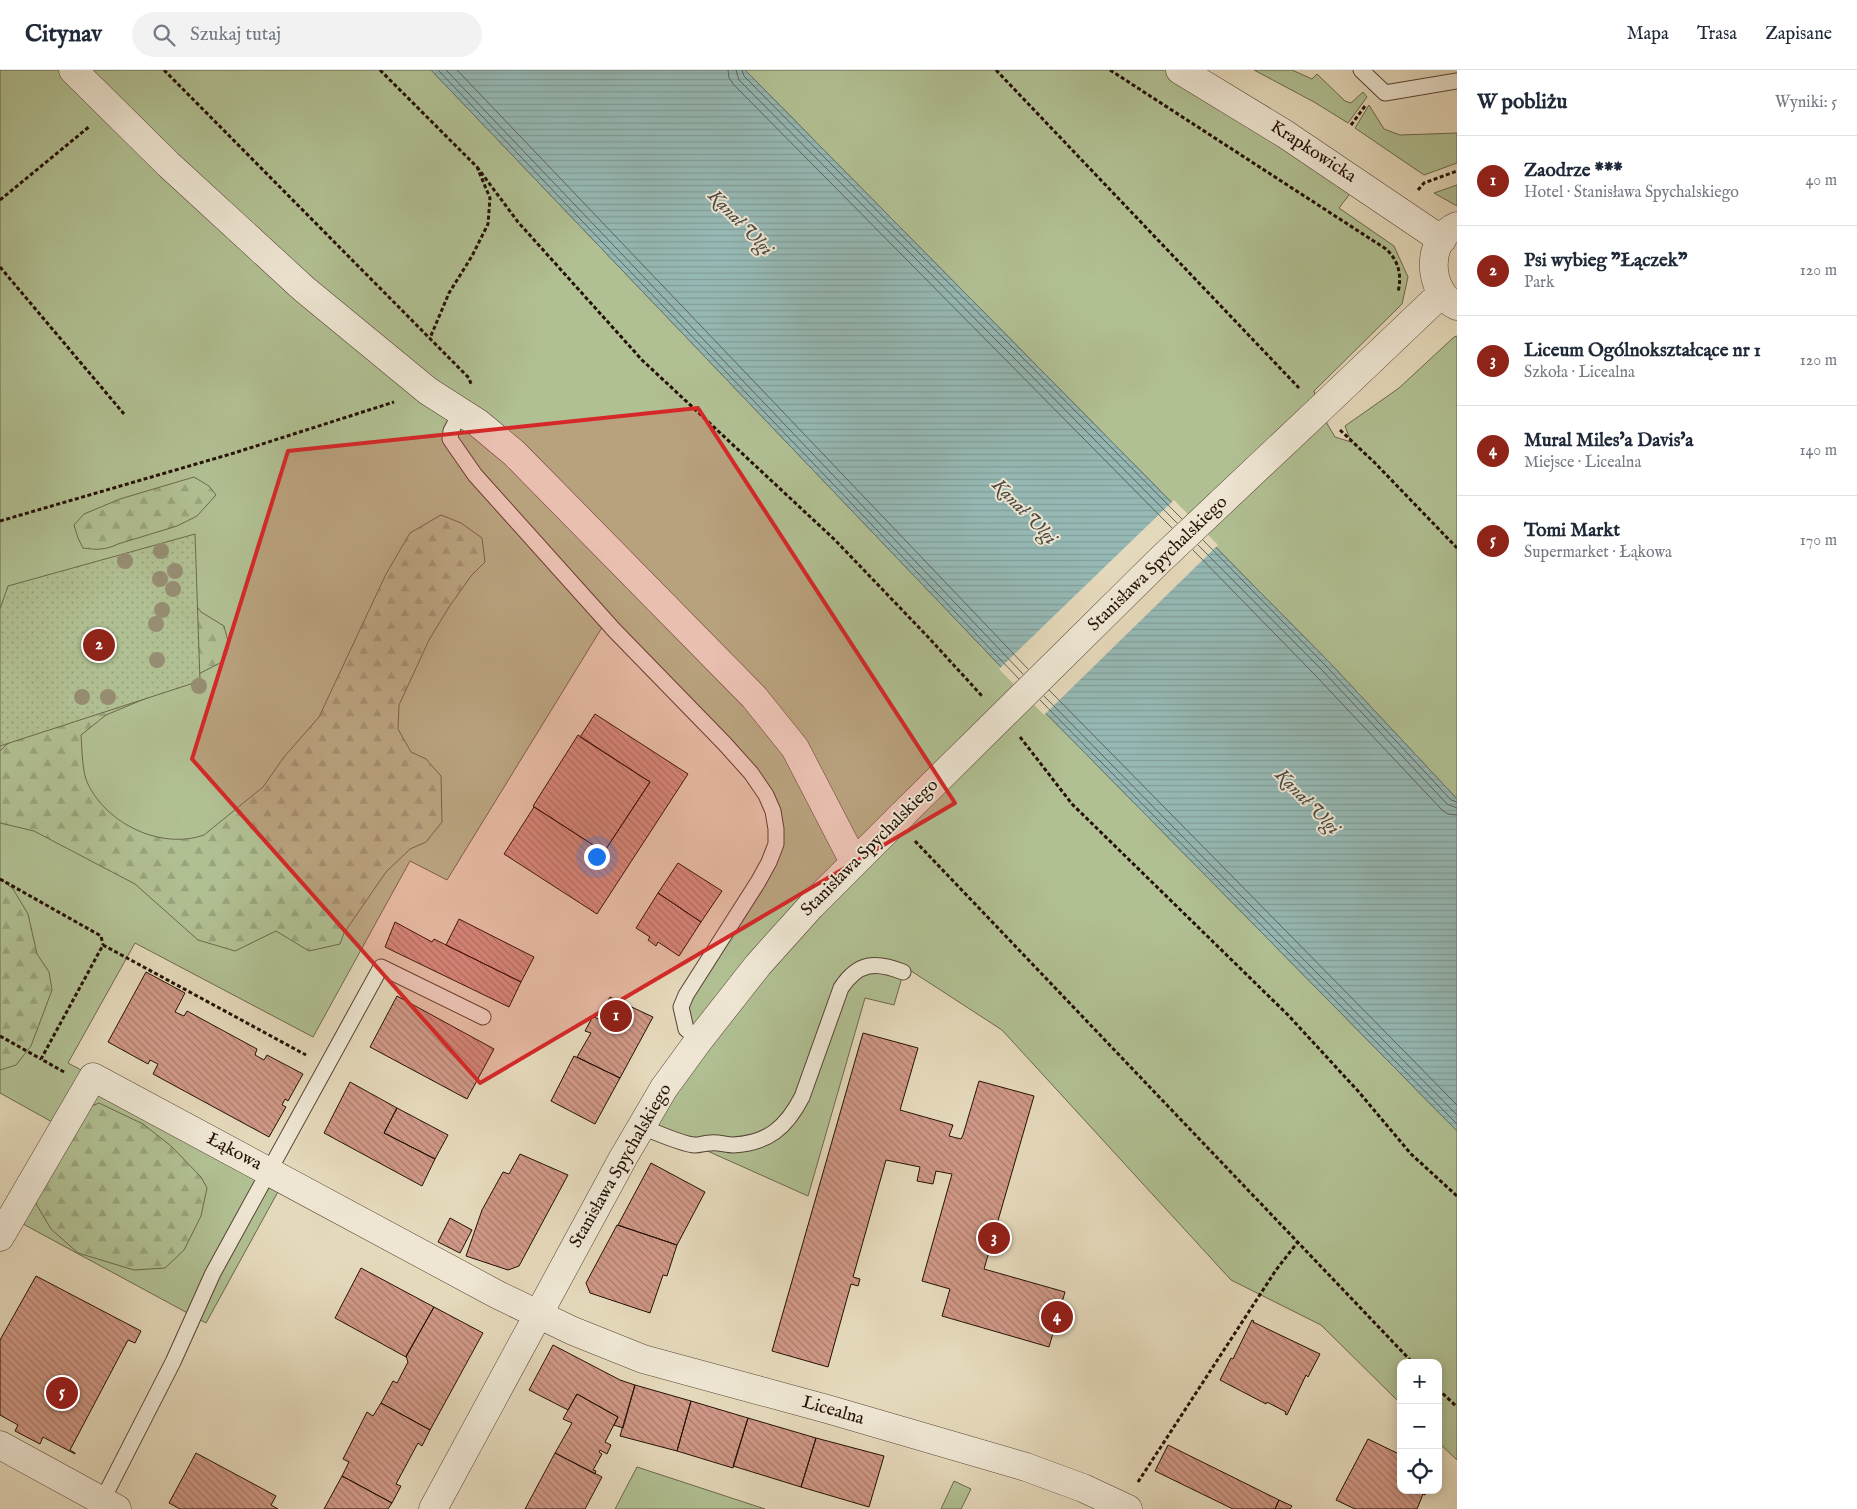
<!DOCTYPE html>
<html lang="pl">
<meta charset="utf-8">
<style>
:root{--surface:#fff;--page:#f2f2f3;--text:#1f2937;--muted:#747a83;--line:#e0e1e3;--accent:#8f2418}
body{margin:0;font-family:"IM FELL English",serif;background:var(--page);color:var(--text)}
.controls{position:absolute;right:15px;bottom:15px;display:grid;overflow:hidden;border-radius:10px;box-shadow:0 2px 12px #0003}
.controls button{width:45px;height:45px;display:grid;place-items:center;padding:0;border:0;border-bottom:1px solid var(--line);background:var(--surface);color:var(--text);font:25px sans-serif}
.you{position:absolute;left:596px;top:786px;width:18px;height:18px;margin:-12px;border:4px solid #fff;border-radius:50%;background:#1a73e8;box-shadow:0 0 0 8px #1a73e833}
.badge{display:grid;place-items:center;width:32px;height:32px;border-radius:50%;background:var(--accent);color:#fff;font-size:16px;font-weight:700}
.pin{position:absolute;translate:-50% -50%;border:2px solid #fff;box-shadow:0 1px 5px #0006}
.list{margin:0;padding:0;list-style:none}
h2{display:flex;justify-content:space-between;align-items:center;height:65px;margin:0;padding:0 20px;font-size:21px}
h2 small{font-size:16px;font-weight:400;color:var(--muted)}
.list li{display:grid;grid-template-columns:32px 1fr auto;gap:15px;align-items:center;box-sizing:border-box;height:90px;padding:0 20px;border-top:1px solid var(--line)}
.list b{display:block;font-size:19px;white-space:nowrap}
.list p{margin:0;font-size:16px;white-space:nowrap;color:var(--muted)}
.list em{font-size:16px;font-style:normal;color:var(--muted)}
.icon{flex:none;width:28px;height:28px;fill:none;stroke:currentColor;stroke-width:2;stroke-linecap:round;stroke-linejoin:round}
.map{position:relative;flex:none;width:1457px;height:1439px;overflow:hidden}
header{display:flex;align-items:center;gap:30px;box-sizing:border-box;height:70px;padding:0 25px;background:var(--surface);border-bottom:1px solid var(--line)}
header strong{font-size:24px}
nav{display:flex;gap:28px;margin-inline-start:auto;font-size:18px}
.search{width:350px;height:45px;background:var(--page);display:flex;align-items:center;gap:12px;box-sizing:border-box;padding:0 18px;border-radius:28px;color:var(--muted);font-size:19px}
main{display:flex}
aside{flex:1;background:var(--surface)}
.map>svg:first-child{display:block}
.green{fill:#b1c093;stroke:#6b684c}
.forest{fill:url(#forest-firs);stroke:#6b684c}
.park{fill:url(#park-dots);stroke:#6b684c}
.water{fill:url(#water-rules);stroke:#69756f}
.pier{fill:#e5d9bb}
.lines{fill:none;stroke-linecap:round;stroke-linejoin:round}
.shore{stroke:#5e645e;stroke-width:1}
.building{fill:url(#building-back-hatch);stroke:#251006}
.service-casing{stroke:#554233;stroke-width:17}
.minor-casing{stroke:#554233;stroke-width:29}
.tertiary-casing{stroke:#554233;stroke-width:29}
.path{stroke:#251006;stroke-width:3;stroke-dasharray:4 2.5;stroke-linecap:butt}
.service{stroke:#eee6d3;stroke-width:15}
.minor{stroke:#eee6d3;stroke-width:28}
.tertiary{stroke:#eee6d3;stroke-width:28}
.tertiary-bridge-casing{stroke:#554233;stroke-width:29;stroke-linecap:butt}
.tertiary-bridge{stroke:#eee6d3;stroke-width:28}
.tree{fill:#968d72}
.marked{fill:#d62828;fill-opacity:0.2;stroke:#d62828;stroke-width:4;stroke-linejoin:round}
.labels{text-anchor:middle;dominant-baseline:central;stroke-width:4;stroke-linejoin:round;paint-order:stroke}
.street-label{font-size:18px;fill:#251006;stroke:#eee6d3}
.water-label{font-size:19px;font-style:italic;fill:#4d4b43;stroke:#eee6d3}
</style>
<header>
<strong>Citynav</strong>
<div class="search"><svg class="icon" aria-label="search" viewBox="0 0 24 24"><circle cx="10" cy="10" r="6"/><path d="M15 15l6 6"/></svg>Szukaj tutaj</div>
<nav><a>Mapa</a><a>Trasa</a><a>Zapisane</a></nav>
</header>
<main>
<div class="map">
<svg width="1457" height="1439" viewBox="0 0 1457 1439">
<defs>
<pattern id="forest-firs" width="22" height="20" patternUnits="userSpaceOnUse" patternTransform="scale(1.25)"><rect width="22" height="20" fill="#b1c093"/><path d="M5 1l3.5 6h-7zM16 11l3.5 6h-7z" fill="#98a47d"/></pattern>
<pattern id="park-dots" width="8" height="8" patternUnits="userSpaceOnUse" patternTransform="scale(1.25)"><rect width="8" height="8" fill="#b1c093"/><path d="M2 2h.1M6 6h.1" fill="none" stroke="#98a47d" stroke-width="1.8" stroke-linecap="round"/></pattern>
<pattern id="water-rules" width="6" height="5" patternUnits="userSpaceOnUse" patternTransform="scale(1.25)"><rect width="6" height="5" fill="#96b9b5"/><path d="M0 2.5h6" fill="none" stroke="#819e9a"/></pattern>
<pattern id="building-back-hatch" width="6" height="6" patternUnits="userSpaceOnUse" patternTransform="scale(1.25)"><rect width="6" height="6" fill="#d09886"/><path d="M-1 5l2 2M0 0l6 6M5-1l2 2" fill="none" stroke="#a97b6c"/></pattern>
</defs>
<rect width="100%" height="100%" fill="#e5d9bb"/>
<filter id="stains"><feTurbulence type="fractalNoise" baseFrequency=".004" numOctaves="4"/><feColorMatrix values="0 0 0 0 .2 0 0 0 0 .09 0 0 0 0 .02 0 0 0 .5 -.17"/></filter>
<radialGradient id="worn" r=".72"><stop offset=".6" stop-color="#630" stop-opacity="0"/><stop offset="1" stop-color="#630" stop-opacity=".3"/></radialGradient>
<!-- green -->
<path class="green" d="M0,0h431l595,623 431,438v329l-19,-18v-79h-37v41l-80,-79 -90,-45 -229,-250 -97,-63 -11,38 -29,-7 -57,198 -114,-51 -54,-19 58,-85 -17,-34 95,-163 -10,-49 -160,-174 -159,259 -37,-19 -97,176 -178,-94 -67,120 217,116 -79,144 -194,-105 51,-90 -63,-35z
M745,0h435l179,112 -20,26 55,38 14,31 -6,27 -88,87 5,19 16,27 16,5 -6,-16 54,-38 55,-51 3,-1v463l-127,-136z
M1254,0h38l20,9 5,-5 28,27 6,2 12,-11 4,5 -19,26 -34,-21z
M1369,35l15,24 16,6 57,-2v30l-33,12 -69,-47z
M1457,115v21l-23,-13z
M637,1397l128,42h-150z
M954,1411l17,8 -10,20h-20z"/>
<!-- forest -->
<path class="forest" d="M194,407l15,9 7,9 -19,21 -20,10 -59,18c-12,6 -22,6 -35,4l-5,-10 -4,-13 10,-11 36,-15z
M441,445l20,8 21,15 3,24 -14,14 -22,31 -20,33 -30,65 -1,24 13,23 15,7 15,17 1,46 -16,20 -16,7 -24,23 -42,61 -4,11 -31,7 -33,-20 -41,20 -37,-11 -63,-56 -101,-53 -34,-8v-72l6,-6 34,-22 149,-127 12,16 23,14 5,19 -5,16 -51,26 -67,28 -25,20c1,13 1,38 7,49 19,40 73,66 116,51l59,-48 21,-30 35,-40 67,-143 24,-41z
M0,808l13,11 15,25 9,40 12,18 3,18 -21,56 -15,19 -16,5z
M99,1033l44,21 28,22 30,31 6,11 -6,28 -17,34 -19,18 -31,2 -56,-17 -27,-24 -16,-27 47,-92z"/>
<!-- park -->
<path class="park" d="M195,464l5,147 -200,65v-137l8,-23z"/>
<!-- water -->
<path class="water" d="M431,0h314l585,593 127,136v332l-431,-438z"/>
<!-- pier -->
<path class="pier" d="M1174,430l44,45 -174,170 -45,-46z"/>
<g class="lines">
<!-- shore -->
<path class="shore" d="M438,0l581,609
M446,0l577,604
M457,0l571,599
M728,0l1,8 5,7 438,443
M736,0l3,10 438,443
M742,0l2,6 438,443
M1203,470l123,126 125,134 6,2
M1198,475l124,125 125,134 10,4
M1193,480l123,126 126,134 6,4 9,1
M1049,620l408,415
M1044,626l413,419
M1040,630l417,424"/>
</g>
<!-- building -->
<path class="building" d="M595,644l93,60 -91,140 -93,-60 30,-47 70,45 46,-70 -70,-45z
M578,665l72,47 -46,70 -71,-46z
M678,793l44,28 -21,31 -43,-29z
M658,823l43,29 -22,34 -21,-14 -2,4 -8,-6 2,-3 -14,-9z
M459,849l75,38 -13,25 -75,-37z
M395,852l37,20 2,-3 87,43 -12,25 -124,-60z
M146,902l39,21 -10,19 9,4 3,-5 70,38 -2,6 9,5 3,-5 36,19 -15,27 -3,-2 -3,6 4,2 -17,30 -116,-63 5,-10 -8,-4 -2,4 -40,-22z
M397,926l97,53 -27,50 -97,-52z
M610,927l43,20 -33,61 -43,-21 14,-24 -6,-2 8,-15 5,3z
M863,963l55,15 -18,62 53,15 -4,11 12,3 2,-4 16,-54 55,15 -50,173 81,23 -16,55 -107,-31 8,-27 -28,-8 30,-107 -16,-3 -3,13 -16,-3 3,-14 -34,-7 -33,117 7,2 -2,7 -7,-2 -23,83 -56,-16z
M574,986l46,22 -25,46 -44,-23z
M350,1012l47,26 -13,25 51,26 -13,27 -98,-53z
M397,1038l51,27 -13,24 -51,-26z
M520,1084l48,21 -49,91 -11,4 -42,-14 16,-46 21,-38 6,2z
M651,1093l54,29 -28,53 -59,-20z
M450,1148l22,12 -12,23 -22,-11z
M617,1155l60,20 -10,31 -4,-1 -13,38 -60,-20 -4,-10z
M361,1198l73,39 -28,50 -71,-39z
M36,1206l105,55 -6,12 -7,-3 -58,110 5,3v1l-32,-17 -3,7 -25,-13 3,-6 -18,-10v-75z
M434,1237l49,26 -53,97 -49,-27 12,-22 4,2 11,-21 -2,-6z
M1252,1250l2,1 -1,1 67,32 -12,23 -2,-2 -19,40 -2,-1 1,-2 -19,-10 -1,2 -46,-24 11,-22 2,1z
M553,1275l67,35 15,5 -12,43 -9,-3 4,-8 -41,-23 -9,16 -39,-20z
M635,1315l56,16 -14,50 -57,-15z
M577,1324l41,23 -13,25 6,3 -4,9 -7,-4 -1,2 3,2 -9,16 3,1 -1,3 -40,-21 17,-30 -9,-4z
M691,1331l57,17 -15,50 -56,-17z
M381,1333l49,27 -8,16 -4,-3 -22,41 5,2 -9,17 -50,-27 7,-14 -6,-3 24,-47 6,4z
M748,1348l68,20 -15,49 -68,-21z
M816,1368l68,18 -15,51 -68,-20z
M1368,1369l33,16v35h26l-2,5 -2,-1 -6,15h-62l-19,-9z
M1168,1375l111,55 -4,9h-42l-78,-38z
M196,1383l80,43 -5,9 7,4h-98l-11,-6z
M555,1383l47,24 -17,32h-60z
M342,1406l50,27 -4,6h-64z
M1279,1430l13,6 -2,3h-15z"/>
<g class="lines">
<defs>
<path id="service" d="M1361,0l24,23 72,-12
M461,342l-10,19 -1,8 25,36 140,156 109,112 27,30 15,22 7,16 3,18v15l-7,18 -11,20 -72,113 -5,12 5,22 13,11
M640,1056c12,5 44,19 55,19 5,0 10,-2 15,-2 8,-1 16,2 23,2 35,-2 53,-17 69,-48l39,-109c17,-26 35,-27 62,-16
M102,1431l71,-139 40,-89 168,-306 102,50"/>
<path id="minor" d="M73,0l95,94 136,125 124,102 50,32 36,30 240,244 41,51 59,114
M0,1167l93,-160 405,218 75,36 70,28 184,50 199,58 57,21 45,21
M0,1375l117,64"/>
<path id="tertiary" d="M1180,0l105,64 157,106
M1457,156c-32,13 -30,66 0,80
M1319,340l123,-117
M433,1439l190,-351 41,-70 35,-48 59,-75 53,-59 92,-92"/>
</defs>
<!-- service casing -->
<use href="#service" class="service-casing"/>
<!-- minor casing -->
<use href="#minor" class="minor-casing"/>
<!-- tertiary casing -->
<use href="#tertiary" class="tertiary-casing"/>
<!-- path -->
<path class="path" d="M164,0l305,308 2,6
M380,0l97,97 13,31 -2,26 -16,32 -23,37 -19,45
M996,0l303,318
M1110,0l276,179c13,12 16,27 12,43
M1351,55l14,-19
M477,97l41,55 124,138 193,180 94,98 53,58
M1418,120l6,-7 33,-12
M0,130l90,-74
M0,197l124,147
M1340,360l35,33 82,85
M0,451l234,-68 160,-51
M1020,667l52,67 216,211 70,76 53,63 46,42
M915,771l498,522
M0,809l101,57 2,9
M0,966l41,23
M64,1002l-23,-13 62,-114 203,110
M1438,1319l19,18
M1138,1412l138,-212 21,-27"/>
<!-- service -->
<use href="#service" class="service"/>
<!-- minor -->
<use href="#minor" class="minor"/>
<!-- tertiary -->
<use href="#tertiary" class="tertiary"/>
<defs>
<path id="tertiary-bridge" d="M903,744l256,-253 160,-151"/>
</defs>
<!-- tertiary-bridge casing -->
<use href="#tertiary-bridge" class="tertiary-bridge-casing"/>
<!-- tertiary-bridge -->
<use href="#tertiary-bridge" class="tertiary-bridge"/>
</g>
<!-- trees -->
<g class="tree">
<circle cx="161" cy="481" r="8"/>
<circle cx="125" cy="491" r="8"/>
<circle cx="175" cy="501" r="8"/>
<circle cx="160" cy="509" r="8"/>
<circle cx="173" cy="519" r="8"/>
<circle cx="162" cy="540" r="8"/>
<circle cx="156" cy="554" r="8"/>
<circle cx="104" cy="579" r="8"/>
<circle cx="157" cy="590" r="8"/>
<circle cx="199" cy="616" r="8"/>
<circle cx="82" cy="627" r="8"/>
<circle cx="108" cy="627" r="8"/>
</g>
<!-- marked area -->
<path class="marked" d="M698,338l257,395 -475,280 -288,-324 96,-308z"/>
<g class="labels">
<!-- street labels -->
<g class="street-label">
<text transform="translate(1313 82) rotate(33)">Krapkowicka</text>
<text transform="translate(1158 494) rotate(-44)">Stanisława Spychalskiego</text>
<text transform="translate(870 778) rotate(-45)">Stanisława Spychalskiego</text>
<text transform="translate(234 1082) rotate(28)">Łąkowa</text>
<text transform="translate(621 1096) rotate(-60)">Stanisława Spychalskiego</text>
<text transform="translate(833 1341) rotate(16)">Licealna</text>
</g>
<!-- water labels -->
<g class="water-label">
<text transform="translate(740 153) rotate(46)">Kanał Ulgi</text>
<text transform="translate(1024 442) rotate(46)">Kanał Ulgi</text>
<text transform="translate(1307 732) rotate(46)">Kanał Ulgi</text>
</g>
</g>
<rect width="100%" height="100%" filter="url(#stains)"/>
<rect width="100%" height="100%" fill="url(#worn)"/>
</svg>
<div class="controls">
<button>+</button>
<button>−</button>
<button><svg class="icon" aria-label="locate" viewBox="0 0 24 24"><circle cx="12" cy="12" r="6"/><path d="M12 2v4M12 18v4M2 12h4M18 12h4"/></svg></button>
</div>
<div class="you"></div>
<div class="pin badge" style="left:616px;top:946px">1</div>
<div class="pin badge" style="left:99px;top:575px">2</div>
<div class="pin badge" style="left:994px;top:1168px">3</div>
<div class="pin badge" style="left:1057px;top:1247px">4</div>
<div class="pin badge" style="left:62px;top:1323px">5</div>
</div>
<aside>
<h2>W pobliżu<small>Wyniki: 5</small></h2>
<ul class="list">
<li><span class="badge">1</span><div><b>Zaodrze ***</b><p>Hotel · Stanisława Spychalskiego</p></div><em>40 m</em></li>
<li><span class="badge">2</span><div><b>Psi wybieg &quot;Łączek&quot;</b><p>Park</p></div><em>120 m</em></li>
<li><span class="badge">3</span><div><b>Liceum Ogólnokształcące nr 1</b><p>Szkoła · Licealna</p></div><em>120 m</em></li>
<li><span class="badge">4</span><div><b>Mural Miles'a Davis'a</b><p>Miejsce · Licealna</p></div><em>140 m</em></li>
<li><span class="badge">5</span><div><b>Tomi Markt</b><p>Supermarket · Łąkowa</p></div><em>170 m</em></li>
</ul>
</aside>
</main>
